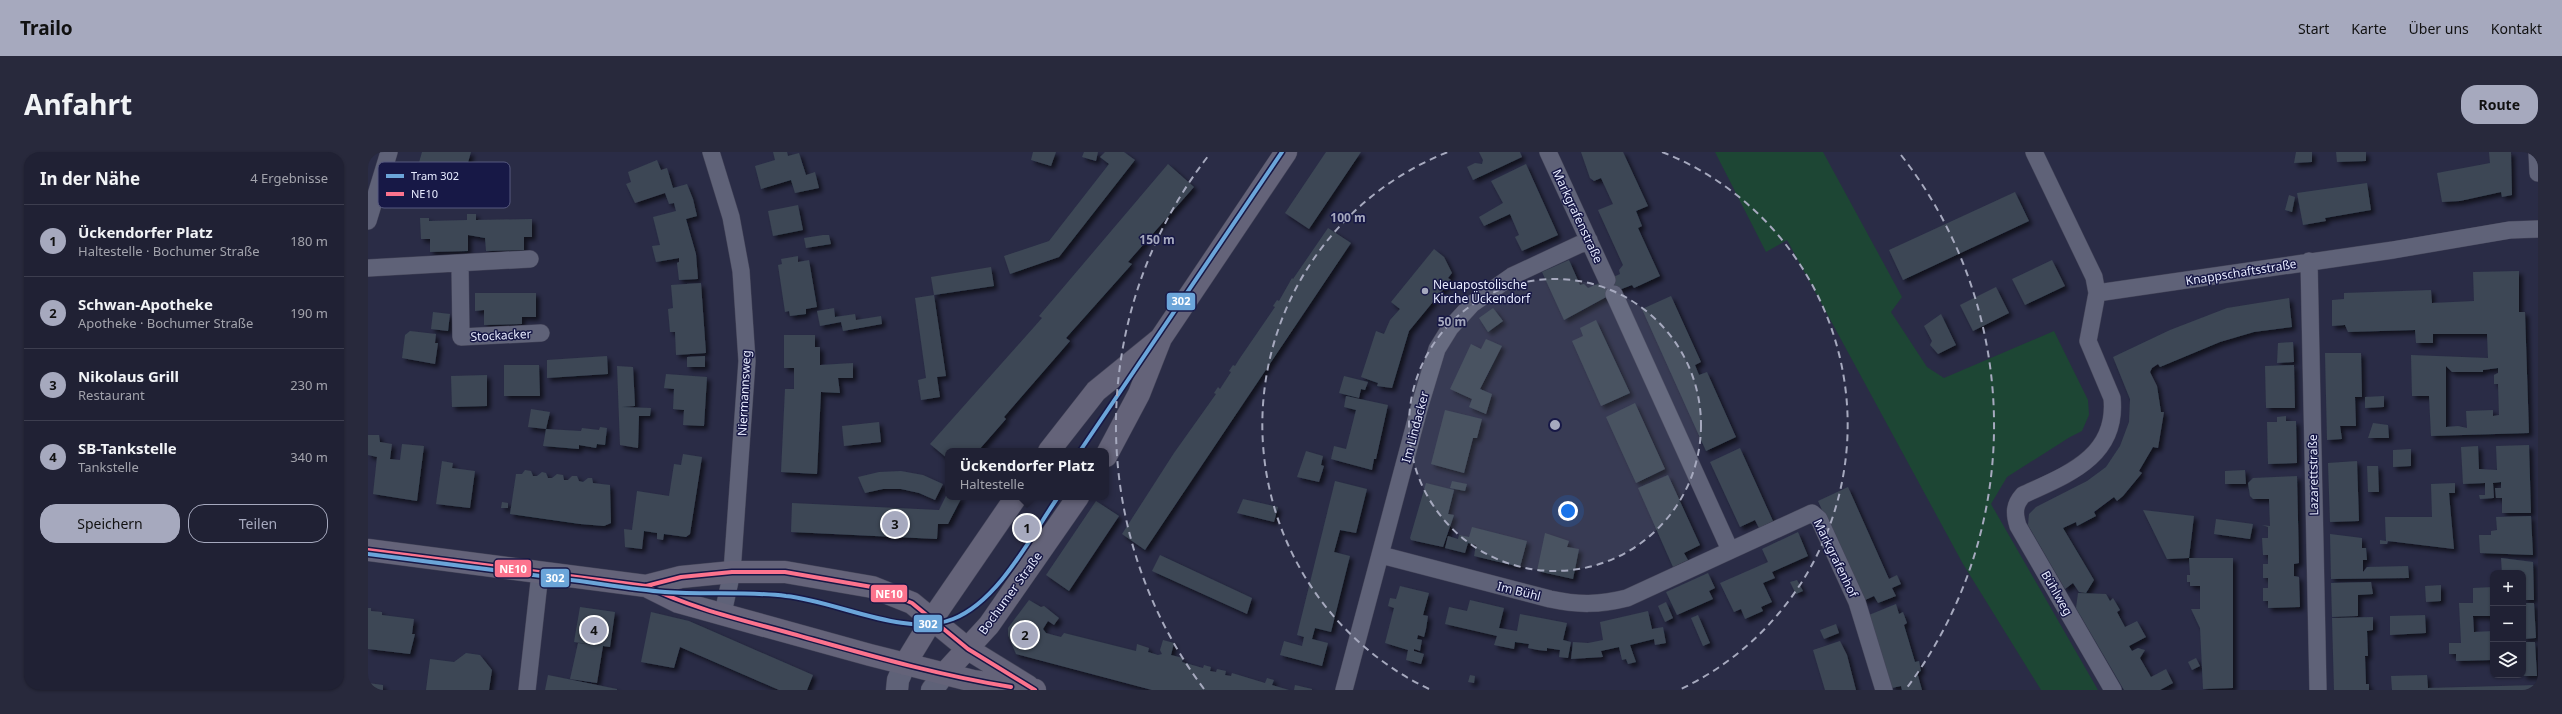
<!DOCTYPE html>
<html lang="de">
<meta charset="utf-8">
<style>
:root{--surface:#202134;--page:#28293c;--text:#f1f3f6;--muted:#a2a3ac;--line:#3d3e4f;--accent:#a6a9be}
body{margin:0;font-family:"Noto Sans",sans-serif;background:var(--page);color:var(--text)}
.controls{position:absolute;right:12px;bottom:12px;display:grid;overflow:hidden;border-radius:8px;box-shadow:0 1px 3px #0004}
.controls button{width:36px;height:36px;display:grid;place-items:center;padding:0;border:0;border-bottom:1px solid var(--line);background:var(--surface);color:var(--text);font:20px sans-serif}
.you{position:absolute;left:1200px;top:359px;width:14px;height:14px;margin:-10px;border:3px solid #fff;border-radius:50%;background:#1a73e8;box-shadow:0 0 0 6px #1a73e833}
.badge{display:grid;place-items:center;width:26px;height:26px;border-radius:50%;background:var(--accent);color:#111;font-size:13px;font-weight:700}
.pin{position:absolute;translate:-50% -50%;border:2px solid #fff;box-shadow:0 1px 4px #0006}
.popup{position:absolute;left:577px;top:296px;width:164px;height:52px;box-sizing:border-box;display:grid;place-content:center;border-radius:8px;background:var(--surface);filter:drop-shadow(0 1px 3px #0005);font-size:13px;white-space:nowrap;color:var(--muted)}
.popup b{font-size:15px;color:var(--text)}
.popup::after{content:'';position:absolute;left:50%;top:100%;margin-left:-8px;border:8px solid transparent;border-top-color:var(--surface)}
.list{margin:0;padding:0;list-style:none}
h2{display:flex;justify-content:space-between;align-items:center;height:52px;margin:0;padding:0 16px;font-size:17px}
h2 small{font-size:13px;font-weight:400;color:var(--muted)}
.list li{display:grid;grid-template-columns:26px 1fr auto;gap:12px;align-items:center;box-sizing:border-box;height:72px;padding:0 16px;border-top:1px solid var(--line)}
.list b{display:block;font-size:15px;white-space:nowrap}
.list p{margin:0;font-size:13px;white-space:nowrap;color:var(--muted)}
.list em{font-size:13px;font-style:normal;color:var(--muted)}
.actions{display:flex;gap:8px;padding:12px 16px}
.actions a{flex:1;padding:9px 0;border:1px solid var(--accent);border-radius:16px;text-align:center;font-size:14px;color:var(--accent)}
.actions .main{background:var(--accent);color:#111}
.icon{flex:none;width:22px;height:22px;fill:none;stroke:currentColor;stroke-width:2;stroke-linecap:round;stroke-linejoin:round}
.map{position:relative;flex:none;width:2170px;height:538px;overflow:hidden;border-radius:16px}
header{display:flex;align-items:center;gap:24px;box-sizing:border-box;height:56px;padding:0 20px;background:var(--accent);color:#111}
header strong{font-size:19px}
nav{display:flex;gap:22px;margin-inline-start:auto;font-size:14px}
.intro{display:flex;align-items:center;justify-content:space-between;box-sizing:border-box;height:96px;padding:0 24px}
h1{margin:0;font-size:28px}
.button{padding:10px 18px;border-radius:16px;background:var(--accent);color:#111;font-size:14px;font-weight:700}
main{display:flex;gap:24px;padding:0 24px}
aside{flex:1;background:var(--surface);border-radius:16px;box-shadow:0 1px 3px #0004}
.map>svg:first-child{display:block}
.green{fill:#1d4634}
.building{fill:#3c4755;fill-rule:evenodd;filter:url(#shadow)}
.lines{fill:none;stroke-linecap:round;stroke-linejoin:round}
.minor-casing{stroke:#444559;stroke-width:18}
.tertiary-casing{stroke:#444559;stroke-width:23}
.secondary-casing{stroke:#444559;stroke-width:23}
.minor{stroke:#5f6278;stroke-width:17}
.tertiary{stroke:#5f6278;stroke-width:22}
.secondary{stroke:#646379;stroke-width:22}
.bus-1-casing{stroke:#171846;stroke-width:7}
.bus-1{stroke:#fc738d;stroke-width:4}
.tram-1-casing{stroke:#171846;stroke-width:7}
.tram-1{stroke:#6ba5d9;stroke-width:4}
.ring{fill:none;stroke:#a6a9be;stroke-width:2;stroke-dasharray:7 5}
.poi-dot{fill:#a6a9be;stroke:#171846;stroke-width:1.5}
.labels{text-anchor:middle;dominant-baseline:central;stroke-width:3;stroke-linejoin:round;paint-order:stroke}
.street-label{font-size:12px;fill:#e8ecff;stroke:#171846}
.poi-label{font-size:12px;fill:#e8ecff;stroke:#171846;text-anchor:start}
.key{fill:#171846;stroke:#56587e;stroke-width:1}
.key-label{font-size:11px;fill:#e8ecff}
.centre{fill:#a6a9be;stroke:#171846;stroke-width:2}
.ring-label{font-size:12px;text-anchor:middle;font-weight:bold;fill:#a6a9be;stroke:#171846;stroke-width:3;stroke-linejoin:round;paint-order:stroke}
.line-badge{stroke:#171846;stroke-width:1.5}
.badge-label{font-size:11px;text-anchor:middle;font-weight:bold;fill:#fff}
</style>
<header>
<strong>Trailo</strong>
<nav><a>Start</a><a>Karte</a><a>Über uns</a><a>Kontakt</a></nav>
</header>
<div class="intro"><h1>Anfahrt</h1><a class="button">Route</a></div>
<main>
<aside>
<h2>In der Nähe<small>4 Ergebnisse</small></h2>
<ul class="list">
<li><span class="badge">1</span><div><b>Ückendorfer Platz</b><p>Haltestelle · Bochumer Straße</p></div><em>180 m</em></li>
<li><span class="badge">2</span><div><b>Schwan-Apotheke</b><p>Apotheke · Bochumer Straße</p></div><em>190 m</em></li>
<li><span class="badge">3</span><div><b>Nikolaus Grill</b><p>Restaurant</p></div><em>230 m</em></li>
<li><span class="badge">4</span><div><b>SB-Tankstelle</b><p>Tankstelle</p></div><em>340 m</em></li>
</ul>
<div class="actions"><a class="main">Speichern</a><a>Teilen</a></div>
</aside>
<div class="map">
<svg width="2170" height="538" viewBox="0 0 2170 538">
<defs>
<filter id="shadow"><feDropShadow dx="3.5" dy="3.5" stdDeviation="2" flood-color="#0009"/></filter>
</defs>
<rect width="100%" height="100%" fill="#2a2c46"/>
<!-- green -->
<path class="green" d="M1347,0h108l79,145 -11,15 36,55 17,11 110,-47 34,69 1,15 -7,16 -12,6 -63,40 -16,27 107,186h-57l-78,-126 -176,-324 -21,12z"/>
<!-- building -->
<path class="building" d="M54,0h49l-6,21 -23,-7 -4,13 -22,-6z
M405,0h14l1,4 11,-3 7,22 9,-3 4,16 -24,5 -4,-13 -30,9 -6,-23 20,-6z
M665,0h23l-5,14 -20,-6z
M716,0h14l-2,9 -14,-4z
M737,0h19l11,8 -76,97 -49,17 -6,-18 45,-15 60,-77 -9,-7z
M958,0h35l-52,77 -24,-16z
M1111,0h41l2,5 -49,23 -6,-13 8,-4 7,1 1,-4z
M1213,0h42l25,54 -12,5 6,15 -4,2 22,48 -26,12 -2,-3 -13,5 -55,30 -22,-48 27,-12 11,25 4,-1 4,4 32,-14 -1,-4 4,-5 -25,-55 15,-6 -12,-26 -7,3 -4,-3z
M1928,0h16v10l-18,1z
M1968,0h30v9l-29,1z
M2121,0h22l1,43 -10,2 -1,-5 -41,9 -18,1 -5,-29 53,-10z
M289,8l4,10 6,-2 6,20 14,-4 6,15 4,17 -11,3 10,35 2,25 -19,1 -2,-17 2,-1v-4l-23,4 -4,-16 8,-1 -7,-28 23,-6 -2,-8 -5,1 -4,-11 -30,10 -9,-19 5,-2 -3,-10z
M800,12l26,23 -66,75 4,2 -66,74 4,3 -66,76 2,2 -28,32h-30v8l-18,-15 112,-126 -3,-2z
M1158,12l32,71 -36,16 -7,-14 4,-2 -9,-21 -26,12 -5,-9 24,-14 -12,-22z
M1999,31l4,27 -46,8 1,3 -23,4 -6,-32z
M1647,40l14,29 -126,59 -14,-30z
M1921,43l6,2 -3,15 -7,-2z
M430,53l5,25 -30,6 -5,-25z
M99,62h9v6l56,-1v18h-8v13l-38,1 -1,-13 -17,-3v16l-38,1v-13h-9l-1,-21h9v3l38,-1z
M960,76l23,15 -206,307 -23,-16 52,-81 42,-59 -2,-1 4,-6 2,2 11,-17 -2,-1 4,-6 2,1 5,-8 35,-51 -2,-1 4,-6 2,1 13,-23 1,1z
M455,83h6l2,9 -25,4 -2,-10z
M1066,97l10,8 8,16 -4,5 3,2 -42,51 -17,57 -15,-2 1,-3 -17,-6 15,-46 8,3 6,-14 10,-11 -9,-7z
M430,104v6l11,-2 8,47 -11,2v5l-16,2 -1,-5 -4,1 -7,-47 4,-1 -1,-5z
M1684,108l13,26 -40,19 -13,-26z
M623,115l3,19 -60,9 -3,-18z
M2151,119v41h6l4,121 -98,3 -2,-40h-17l-1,-41 77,3 -1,-24h-54v9h-17l-1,-13 -67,2 -3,-7 -13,1v-26l12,-1v-6l87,-3 1,13 42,-2 -1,-29zM2078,214l6,6h31v-2l15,-2v5l-4,2v9h4l1,31 -6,1v-6l-27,1 1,17 -9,-2 -12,1z
M333,131l5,70 -30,2 -1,-23h-5l-2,-23 5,-1 -2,-23z
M1628,135l13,26 -36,18 -13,-26z
M107,141h61v24h-14v7l-38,1v-15l-9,1z
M566,143l12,81 -9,1 3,20 -19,3 -3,-20 8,-2 -11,-80z
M1303,144l30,66 -6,3 4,10 8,-3 29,65 -30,14 -64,-142z
M1921,146l3,29 -38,5 -34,10 -60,25 -2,-3 -6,4 -2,4 7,14 4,26h3l-6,36 -5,-1 -14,24 3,2 -19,23 -6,5 -3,-4 -20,15 2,4 -19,10 -1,-4 -13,6 31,52 -8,13 -7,-1 -6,-9 -8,6 -37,-64 1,-11 7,-7 51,-26 19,-14 14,-21 9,-24 1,-23 -17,-42 57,-27 57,-22z
M466,156l1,9 20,-3 1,6 25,-4 1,8 -39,7 -2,-9 -21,4 -3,-15z
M1125,156l10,13 -15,11 -9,-14z
M65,160l17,2 -2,17 -17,-2z
M1573,162l15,31 -18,9 -8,-9 2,-4 -8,-15z
M1228,168l34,73 -29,13 -29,-65 11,-5 -3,-8z
M42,179l26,3 -1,9h3l-3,21 -33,-6 3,-23z
M416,183h31v12h5v18l33,-2v15h-15l2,15 -19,-1 -4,82 -36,-2 4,-83h9v-21h-10z
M1118,187l16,7 -22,43 12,5 -6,20 -17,-7 3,-8 -22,-10 21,-45 10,5z
M1925,190l1,20 -17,1 1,-20z
M1957,201h36l1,44h-7l1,29h-16l2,13 -15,1z
M239,204l1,18 -61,4v-18z
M337,204v11h-18v-10z
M136,213h35l1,31h-36z
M1926,213l1,43h-29l-1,-42z
M249,214l16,1 2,39 -13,1 29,1 -1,8h-11l-1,32 -18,-3z
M298,222l41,3 -3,49 -21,-1 1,-15 -11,-1 1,-20 -10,-1z
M119,223v31l-35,1 -1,-31z
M976,224l24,6 -3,8 -4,-1 -2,9 -20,-5z
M978,244l42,9 -12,54h-2l-2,11 -41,-11 3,-13 12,3 10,-39 -12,-3z
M2016,244v11l-19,1v-11z
M1267,251l30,66 -29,14 -30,-66z
M163,257l19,3 -4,17 -18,-2z
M1077,258l37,9 -5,19h-4l-9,35 -33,-9z
M1918,264v5h10l1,42 -29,1 -1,-42h10v-5z
M511,270l2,20 -37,4 -2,-20z
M2005,271l15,2 1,13h-21z
M232,275l7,1 -2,17 -8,-1 -1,4 -17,-3v4l-36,-3 3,-17 35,2 1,-3 17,2z
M0,283h11l1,7 12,2 -2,15 10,1 2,-16 22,2 -7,55 -44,-7 4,-37 -9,-2z
M2161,293l2,68h-29v-15h-6l-1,-10h6v-6l-8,1 1,15 -14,1 -1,-4h6v-12l-22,1 -2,-37 17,-1 1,23 18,1 -1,-24z
M1372,296l33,73 -14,7 -4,-8 -15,7 -30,-65z
M2043,297v17l-18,1v-17z
M938,299l17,5 -2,9 3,1 -5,16 -22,-5z
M315,302l19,3 -12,77 -4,3 -22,-3 -1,6 -6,-1v-6l-13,-2 -2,18 -17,-2 -1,-18 8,1 5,-39 32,5 5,-32 7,1z
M74,309l11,2 -1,5 23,3 -5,37 -34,-4z
M1989,309l2,60 -29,1 -2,-59z
M1999,314h11l1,26h-11z
M157,318l6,1 2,5h4l5,-4 4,1 2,5h4l5,-4 6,1 1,5h4l4,-4h5l2,5 4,1 5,-4h4l1,5 17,2 1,38 -7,3 -24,-2 -70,-10 6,-40h6z
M1877,318l1,14h-21v-13z
M533,319l22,4 20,9 -8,16 -16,-7 -18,-4h-18l-18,4 -7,-16 21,-5z
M1300,323l32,70 -16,8 4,7 -15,7 -35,-79z
M1929,324l2,87 -5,1v12l5,1 1,30 -32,1v-7h-5v-13h5v-10h-5v-14h5v-9h-5l-1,-17h6v-11l-6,-2 8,1 -1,-27h-16l-3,-3 -2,-13 5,-5z
M967,329l32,8 -11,44 -16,-3 -6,22 16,4 -19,76 -16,-4 -3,11 16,4 -6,23 -42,-11 4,-14 18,5 2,-9 -7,-2z
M1084,329l15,3 -2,7 -15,-3z
M1058,331l28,7 -6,24 6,1 -11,32 -32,-7 -1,-2z
M2087,331v10h-6l5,56 -66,-8 -1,3h-7v-4l6,1 -1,-24h47l-1,-33z
M1480,335l41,92 8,-4 4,9 -9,4 4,8 -18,7 -4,-7 -11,5 -45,-100z
M580,340v5h14l-14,27h-10l-1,15 -146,-7 1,-29 147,7z
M875,347l35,8 -4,15 -37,-9z
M728,349l23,15 -50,75 -23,-16z
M134,350l6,1v5h-7z
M1775,358l51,6 -5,42 -22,1z
M2163,364l2,39 -53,-2 -1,-18h12v-4l6,-1 -1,-13z
M1848,367l37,5 -3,15 -36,-5z
M1104,375l55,14 -7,26 -46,-11 2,-11 -8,-2 -3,10 -20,-5 3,-12 10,3 1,-4 10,2z
M1430,380l10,24 -36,16 3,6 -12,5 9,19 -11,5 2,4 -18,8 -4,-10 -7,3 -14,-29 48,-21 -6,-13z
M1177,381l24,8 -2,6 12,2 -6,30 -36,-8z
M1962,382l32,4v10h4l1,12h-4v12l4,-5 41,-1 1,12 -78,1z
M792,403l92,43 -5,16 -95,-43z
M1821,406h44v130l-30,1 -3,-61 -9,-19h9v-23h-10v-4h-3v-7h3z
M2133,406l32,4 1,38h-11v-27h-21z
M1340,421l7,15 -6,3 4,8 -36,16 -11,-23z
M1429,428l6,11 -7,3 -6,-12z
M2003,430l2,12 -15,1v21l-26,1 -1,-34z
M2073,433v16l-15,1 -1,-16z
M1032,434l29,7 -6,22 5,1 -2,13 -2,8 -6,-2 -1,4 5,1 -2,11 -6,-2v2l10,3 -3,10 -15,-4 2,-10 -23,-7 9,-35 -6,-2 2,-8 6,1z
M2125,435v29h-20l1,16 19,-1v29l-37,1v-7h-7v-11h12l-2,-40h14v-15z
M1710,441l28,1 4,7 3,-3 7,12 -3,2 8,15 12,-6 9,16 -17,9 3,5 6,-3 7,2 -5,8 11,19 15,-8 7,14 -13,7h-36l-48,-82z
M661,448l12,7 3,-1 15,12 -5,7 -6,-4 -5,8 3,4 15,4 3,-4 72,18 1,-7 12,4 -1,4 10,3 4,-1 -2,-4 3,-10 11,3 -3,12 12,3 -1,4 21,6 1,-3 7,2 -1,4 6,1 1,-3 9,2 -1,4 6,1 1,-3 33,10 2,-5 7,2 -2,5 17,5h-137l-136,-36 -8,-19v-7z
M1102,448l34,8 -5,20 18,3 3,-17 47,9 -4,17 8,2 -3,16 -9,-1 1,-7 -13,-2v3l-9,-1 -10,-2 1,-4 -14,-2 -1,7 -20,-4 3,-9 -52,-12 4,-17 18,4z
M1298,450l7,16 -8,4 -7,-16z
M2155,451h11l2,35 -13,1z
M1528,452l3,10 4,-2 4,11 -3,2 11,37 4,-1 2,10 -4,1 5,18h-20l-1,-4 -9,2 -23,-73z
M212,455l35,5 -5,35 -7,-1 -6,37 -27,-4 8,-36 25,3 -29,-4z
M0,456h3v3l11,1v3l32,4 -2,15h3l-5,20 -42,-5z
M1280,459l4,18 11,-2 3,16 -11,2 -1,-6 -24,6 6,17 -8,2 -2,-5 -4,1 -3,-13 -18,4 2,6 -32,2 2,-17 15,1 15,-3 -3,-18z
M283,460l38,9 124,54 -6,15h-28l-99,-43 -6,21 -33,-6z
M1330,463l12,28 -7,3 -12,-28z
M2057,463l1,18 -36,2v-19z
M2005,465v13l-6,1 1,25h-3l1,28h3v6h-35l-2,-72z
M1468,472l3,9 -15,6 -4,-9z
M1472,489l7,14 9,35h-31l-12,-40z
M2155,490h12l2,34h-14z
M98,501l14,2 12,15 -3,20h-63l4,-31 24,3z
M1828,506l4,8 -8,4 -4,-8z
M180,523l69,14v1h-72z
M1102,523l5,1 -1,7 -6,-1z
M2059,523l1,13 109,-3v5h-145l-1,-14z
M0,531l15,2v5h-15z
M927,533l17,4v1h-18z"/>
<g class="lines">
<defs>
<path id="minor" d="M343,0l20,65 10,54 6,90 -15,211 -9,41
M1180,0l59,128
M1666,0l60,125 3,16 296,-43 117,-20 28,-1
M2169,0l1,21
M0,69l21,-69
M1941,109l9,429
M92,112l1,73 80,-4
M0,116l162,-9
M1729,141l-9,48 24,57c6,59 -46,77 -89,97 -9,10 -9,18 -5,31l95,164
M1246,142l116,256
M1013,403l169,44c28,6 49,6 77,-1l185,-85 7,6 38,83 27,88
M159,538l13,-117
M976,538l76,-285 17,-56 13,-21 22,-24 40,-28 77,-36"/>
<path id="tertiary" d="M529,538l1,-10 7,-16
M564,538l12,-16"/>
<path id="secondary" d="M681,299l47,-60 64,-52
M738,304l33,-62 22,-56 125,-186
M0,398l278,36 32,16 192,53 103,26 62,9
M278,434l35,-9 51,-5h53l87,15 40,16 56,46 60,37
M537,512l28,-46 83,-121
M576,522l45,-49 89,-128"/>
</defs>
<!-- minor casing -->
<use href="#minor" class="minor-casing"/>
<!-- tertiary casing -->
<use href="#tertiary" class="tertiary-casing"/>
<!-- secondary casing -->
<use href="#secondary" class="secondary-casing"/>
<!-- minor -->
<use href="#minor" class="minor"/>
<!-- tertiary -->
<use href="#tertiary" class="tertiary"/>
<!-- secondary -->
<use href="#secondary" class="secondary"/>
<defs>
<path id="bus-1" d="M0,398l278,36 35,-9 51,-5h53l87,15 40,16 56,46 67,41
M278,434c47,23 97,34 147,48 72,20 144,41 218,53"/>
</defs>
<!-- bus-1 casing -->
<use href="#bus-1" class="bus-1-casing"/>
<!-- bus-1 -->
<use href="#bus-1" class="bus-1"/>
<defs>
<path id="tram-1" d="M712,299l202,-299
M0,402c65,8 130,17 196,25 33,4 67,10 101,13 41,3 81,-1 121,4 51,5 119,42 167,23 46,-18 78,-83 105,-122"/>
</defs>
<!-- tram-1 casing -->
<use href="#tram-1" class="tram-1-casing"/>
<!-- tram-1 -->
<use href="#tram-1" class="tram-1"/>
</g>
<!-- distance rings -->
<circle cx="1187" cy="273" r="146" fill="#a6a9be" fill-opacity=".12"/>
<g class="ring">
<circle cx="1187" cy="273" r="146"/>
<path d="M1061 537A293 293 0 0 1 1080 0M1294 0A293 293 0 0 1 1313 537"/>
<path d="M836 537A439 439 0 0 1 841 3M1533 3A439 439 0 0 1 1538 537"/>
</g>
<!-- markers -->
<circle class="poi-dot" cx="1057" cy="139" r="4"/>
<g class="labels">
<!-- street labels -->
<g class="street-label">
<text transform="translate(1210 64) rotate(65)">Markgrafenstraße</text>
<text transform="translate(1873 120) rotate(-9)">Knappschaftsstraße</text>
<text transform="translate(133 183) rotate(-3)">Stockacker</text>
<text transform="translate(376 241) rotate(-87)">Niermannsweg</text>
<text transform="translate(1047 275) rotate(-75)">Im Lindacker</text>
<text transform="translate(1945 323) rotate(-91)">Lazarettstraße</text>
<text transform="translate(1468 406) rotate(64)">Markgrafenhof</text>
<text transform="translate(1151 439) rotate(14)">Im Bühl</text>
<text transform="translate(642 441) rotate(-54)">Bochumer Straße</text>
<text transform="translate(1689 441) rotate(60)">Bühlweg</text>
</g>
<!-- poi labels -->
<g class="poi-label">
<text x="1065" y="132">Neuapostolische<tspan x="1065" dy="14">Kirche Ückendorf</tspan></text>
</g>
</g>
<!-- legend -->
<rect x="10" y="10" width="132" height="46" rx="6" class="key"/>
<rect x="18" y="22" width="18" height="4" fill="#6ba5d9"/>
<rect x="18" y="40" width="18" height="4" fill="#fc738d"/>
<g class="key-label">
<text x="43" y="28">Tram 302</text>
<text x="43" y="46">NE10</text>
</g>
<circle cx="1187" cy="273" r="6" class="centre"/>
<g class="ring-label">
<text x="980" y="70">100 m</text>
<text x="789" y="92">150 m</text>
<text x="1084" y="174">50 m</text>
</g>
<g class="line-badge">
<rect x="798" y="140" width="30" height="19" rx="4" fill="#6ba5d9"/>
<rect x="126" y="407" width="38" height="19" rx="4" fill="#fc738d"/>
<rect x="172" y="416" width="30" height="20" rx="4" fill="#6ba5d9"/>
<rect x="502" y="432" width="38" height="19" rx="4" fill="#fc738d"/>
<rect x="545" y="462" width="30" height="19" rx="4" fill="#6ba5d9"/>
</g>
<g class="badge-label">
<text x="813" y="153">302</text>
<text x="145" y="421">NE10</text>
<text x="187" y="430">302</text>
<text x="521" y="446">NE10</text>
<text x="560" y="476">302</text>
</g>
</svg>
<div class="controls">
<button>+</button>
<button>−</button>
<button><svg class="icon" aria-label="layers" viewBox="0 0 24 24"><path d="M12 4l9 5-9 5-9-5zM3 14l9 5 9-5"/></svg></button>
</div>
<div class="you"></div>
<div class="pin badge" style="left:659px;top:376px">1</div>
<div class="popup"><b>Ückendorfer Platz</b>Haltestelle</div>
<div class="pin badge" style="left:657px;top:483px">2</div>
<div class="pin badge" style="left:527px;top:372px">3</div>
<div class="pin badge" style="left:226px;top:478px">4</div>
</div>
</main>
